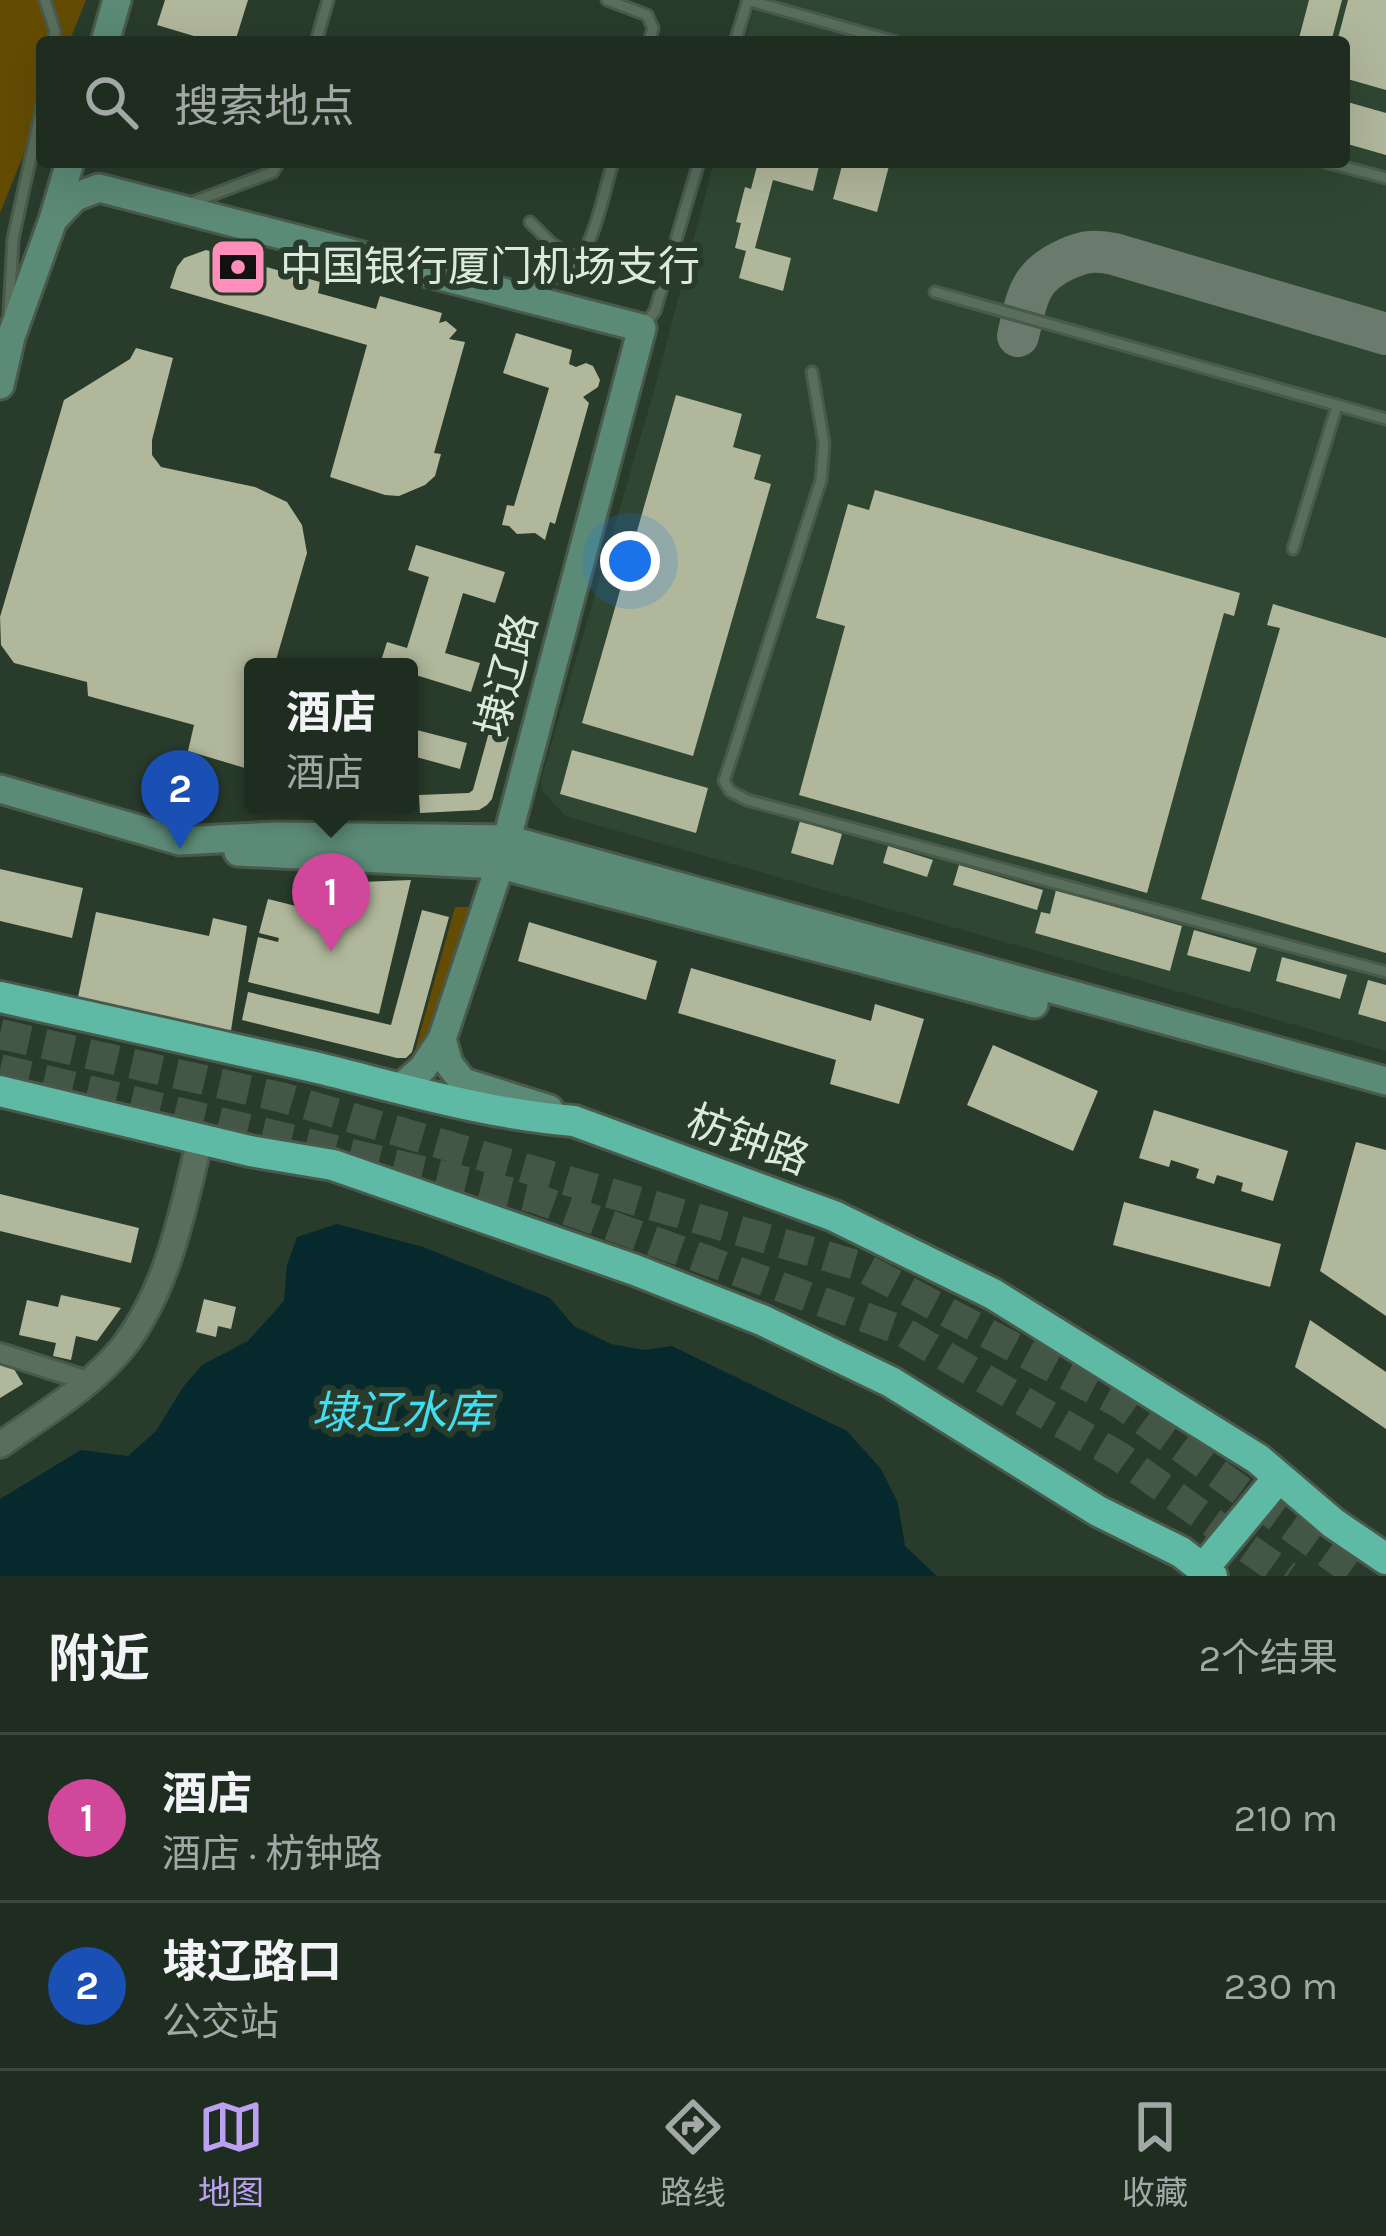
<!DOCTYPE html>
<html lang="zh">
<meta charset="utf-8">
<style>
:root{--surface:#1f2d20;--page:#2c392d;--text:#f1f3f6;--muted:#a1a8a5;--line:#3c493e;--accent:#bca0f2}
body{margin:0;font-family:Karla,"Noto Sans SC",sans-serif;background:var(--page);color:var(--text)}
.you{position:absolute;left:630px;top:561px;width:42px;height:42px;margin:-30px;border:9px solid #fff;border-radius:50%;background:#1a73e8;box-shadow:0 0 0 18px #1a73e833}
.badge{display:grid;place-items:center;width:78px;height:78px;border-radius:50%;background:var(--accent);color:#fff;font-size:39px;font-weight:700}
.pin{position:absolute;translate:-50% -99px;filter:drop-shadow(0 3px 6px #0008)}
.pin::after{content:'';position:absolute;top:63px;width:42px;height:36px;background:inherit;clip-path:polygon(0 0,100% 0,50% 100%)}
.popup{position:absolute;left:244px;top:658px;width:174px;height:156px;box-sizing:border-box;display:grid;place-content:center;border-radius:12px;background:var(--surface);filter:drop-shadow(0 3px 9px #0005);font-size:39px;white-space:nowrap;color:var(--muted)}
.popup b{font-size:45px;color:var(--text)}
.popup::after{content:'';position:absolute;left:50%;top:100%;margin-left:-24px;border:24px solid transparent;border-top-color:var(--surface)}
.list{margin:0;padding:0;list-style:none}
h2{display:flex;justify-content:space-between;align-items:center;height:156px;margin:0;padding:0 48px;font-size:51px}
h2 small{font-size:39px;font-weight:400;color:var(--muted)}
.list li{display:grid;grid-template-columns:78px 1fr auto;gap:36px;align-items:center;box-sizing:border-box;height:168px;padding:0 48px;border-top:3px solid var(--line)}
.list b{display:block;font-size:45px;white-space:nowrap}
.list p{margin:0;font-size:39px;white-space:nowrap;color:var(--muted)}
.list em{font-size:39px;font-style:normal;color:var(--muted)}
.icon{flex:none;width:66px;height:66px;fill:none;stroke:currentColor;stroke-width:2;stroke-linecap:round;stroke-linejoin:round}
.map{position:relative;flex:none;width:1386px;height:1576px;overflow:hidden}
.search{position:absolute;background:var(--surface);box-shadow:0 12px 48px #0002;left:36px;right:36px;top:36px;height:132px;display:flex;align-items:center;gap:30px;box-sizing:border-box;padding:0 42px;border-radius:12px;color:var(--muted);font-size:45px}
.sheet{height:492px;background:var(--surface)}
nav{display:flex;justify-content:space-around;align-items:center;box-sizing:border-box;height:168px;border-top:3px solid var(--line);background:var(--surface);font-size:33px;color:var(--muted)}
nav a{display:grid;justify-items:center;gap:6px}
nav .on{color:var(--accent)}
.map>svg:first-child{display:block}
.built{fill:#2f4732}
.green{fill:#644c03}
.water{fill:#06292e}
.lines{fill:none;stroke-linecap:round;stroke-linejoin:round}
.taxiway{stroke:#6a7a6c;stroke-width:42}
.building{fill:#b1b79b}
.trunk-tunnel{stroke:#445646;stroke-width:30;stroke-dasharray:30 15;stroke-linecap:butt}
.service-casing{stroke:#495a4c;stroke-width:15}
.minor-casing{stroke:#495a4c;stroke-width:24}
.tertiary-casing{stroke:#495a4c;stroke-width:30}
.secondary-casing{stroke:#495a4c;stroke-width:33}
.trunk-casing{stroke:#495a4c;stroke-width:36}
.service{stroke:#596e5b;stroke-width:9}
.minor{stroke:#596e5b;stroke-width:18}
.tertiary{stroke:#596e5b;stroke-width:24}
.secondary{stroke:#5b8a76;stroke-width:27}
.trunk{stroke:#5ebaa4;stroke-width:30}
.labels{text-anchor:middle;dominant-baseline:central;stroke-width:12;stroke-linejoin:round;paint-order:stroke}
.poi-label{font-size:42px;fill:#dde9dd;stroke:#293c2b;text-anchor:start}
.street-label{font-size:42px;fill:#dde9dd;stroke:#293c2b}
.water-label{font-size:45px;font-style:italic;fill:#3fdef3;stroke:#293c2b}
</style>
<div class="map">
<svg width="1386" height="1576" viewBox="0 0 1386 1576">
<rect width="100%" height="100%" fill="#293c2b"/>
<!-- built -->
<path class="built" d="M756,0h630v1051l-821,-235 -23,-26 -1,-10 113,-389 60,-229h630v-120h-599z"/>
<!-- green -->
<path class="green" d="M0,0h86l-17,42h-27v67l-42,104z
M455,907h16v11l-39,124 -23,30z"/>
<!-- water -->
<path class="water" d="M337,1224l86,23 127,51 24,28 37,18 34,6 27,-4 175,85 34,38 17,34 7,43 32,30h-937v-77l81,-49 47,6 28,-25 27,-44 19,-22 46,-24 36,-40 3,-36 10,-28z"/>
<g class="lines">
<!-- taxiway -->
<path class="taxiway" d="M1018,336c9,-38 10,-60 49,-77 17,-8 29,-9 47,-5l272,80"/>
</g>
<!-- building -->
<path class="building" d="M165,0h83l-13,42h-21l-57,-17z
M1309,0h33l-11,42h-33z
M1348,0h38v90l-42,-12v-36h-7z
M1344,101l42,12v42l-42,-12z
M758,162h62l-7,29 -40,-11 -18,68 36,10 -8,33 -44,-13 7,-27 -11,-3 6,-25 -5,-1 9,-35 6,2z
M843,162h47l-13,50 -44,-13z
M206,250l114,32 -2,11 58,16 4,-13 62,17 -3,10 7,-2 11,9 -8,9 16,3 -31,111 7,1 -6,22 -10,9 -26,11 -14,-1 -55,-18 37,-132 -197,-57 7,-21 7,-9z
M516,333l56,17 -3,14 7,3 10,-4 7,3 7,14 -2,7 -15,10 6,6 -34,121 -5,-2 -5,18 -10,-7 -18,1 -8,-8 -7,-1 5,-20 7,1 35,-118 -46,-15z
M136,348l37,10 -21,82v15l9,12 94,20 32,15 15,23 5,28 -33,114h-21v74l-8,27 -57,-17 6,-26 -106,-29 -1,-14 -73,-19 -13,-18 -1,-28 64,-217 66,-41z
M676,395l66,19 -9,33 28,8 -7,24 17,5 -78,272 -111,-33z
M875,490l365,103 -6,23 -10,-3 -77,280 -348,-98 46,-169 -29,-8 32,-114 21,6z
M416,545l89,27 -10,31 -32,-10 -18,60 35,10 -9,29 -62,-19v-6l-29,-3 7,-22 20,6 22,-71 -21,-7z
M1273,604l113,34v315l-185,-54 79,-271 -13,-3z
M409,728l58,15 -7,26 -51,-14z
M489,732l20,5 -17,62 -5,6 -8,5 -59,3 -1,-18 50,-2 4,-3z
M572,750l136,38 -12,45 -136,-39z
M800,821l42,13 -9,31 -42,-12z
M888,846l45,14 -6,17 -44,-14z
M959,865l84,25 -6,20 -84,-25z
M0,869l83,19 -11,50 -72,-17z
M411,880l-32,134 -131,-32 10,-45 20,5 1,-4 -20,-5 9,-34 36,9 6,-24z
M1056,890l126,36 -12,45 -135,-38 6,-21 9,2z
M422,910l27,7 -37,135 -6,6h-9l-155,-38 6,-28 143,33z
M96,912l113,24 4,-18 34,8 -17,111 -152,-40z
M529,922l128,39 -11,39 -128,-39z
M1194,930l63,18 -7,24 -63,-17z
M1282,957l65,18 -7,24 -64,-18z
M691,968l180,53 4,-17 49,15 -25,85 -69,-20 6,-24 -158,-47z
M1368,980l18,5v37l-28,-8z
M993,1045l105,46 -25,60 -106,-46z
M1154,1110l134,41 -15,50 -32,-10 2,-8 -26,-8 -3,9 -18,-6 3,-9 -28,-9 -2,7 -30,-9z
M1356,1142l30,8v166l-66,-45z
M0,1194l139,34 -8,35 -131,-32z
M1124,1202l157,42 -11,43 -157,-42z
M61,1295l60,13 -24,33 -21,-5 -5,24 -18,-4 3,-13 -37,-8 8,-35 31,7z
M204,1299l32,8 -5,22 -13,-3 -2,11 -20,-5z
M1310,1320l76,52v57l-91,-62z
M8,1359l15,25 -23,14v-34z"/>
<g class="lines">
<!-- trunk-tunnel -->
<path class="trunk-tunnel" d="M0,1034l284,64 576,168 261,138 238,172
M0,1069l534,129 366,132 220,127 167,119"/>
<defs>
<path id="service" d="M45,0l10,31 -2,11
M607,0l40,15 6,13 -4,14
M747,0l149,42
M316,42l12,-42
M735,42l13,-42
M1326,162l60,16
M193,202l80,-30 6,-10
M530,222l22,22 27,15
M527,289c14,-6 32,-11 44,-20 23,-20 33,-78 42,-107
M935,292l451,127
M9,313l4,-74 29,-133
M644,326l11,-15 44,-149
M812,372l12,71 -3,37 -97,301 6,10 17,9 639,172
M1293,549l44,-143"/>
<path id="minor" d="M0,1353l88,28"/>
<path id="tertiary" d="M0,1445c42,-30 91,-58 123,-98 46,-59 60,-138 77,-208"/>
<path id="secondary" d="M105,42l12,-42
M53,220l22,-23 24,-9 543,140 -142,537 -58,174 -19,29 -24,21
M0,385l11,-48 42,-117 17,-58
M0,789l180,52 95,-5 232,3 879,242
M238,852l262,13 534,139
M442,1039l7,25 14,18 86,27"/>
<path id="trunk" d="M0,997c105,24 209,46 314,70 87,21 171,47 260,54l260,95 159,78 265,165 75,64 53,36
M0,1091l250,60 83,14 302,105 127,50 129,62 207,129 83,41 31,24
M1203,1569l76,-92"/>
</defs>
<!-- service casing -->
<use href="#service" class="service-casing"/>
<!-- minor casing -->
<use href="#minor" class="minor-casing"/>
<!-- tertiary casing -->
<use href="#tertiary" class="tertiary-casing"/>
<!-- secondary casing -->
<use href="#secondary" class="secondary-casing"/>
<!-- trunk casing -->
<use href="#trunk" class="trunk-casing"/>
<!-- service -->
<use href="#service" class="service"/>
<!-- minor -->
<use href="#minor" class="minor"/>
<!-- tertiary -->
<use href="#tertiary" class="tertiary"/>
<!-- secondary -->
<use href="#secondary" class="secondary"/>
<!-- trunk -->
<use href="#trunk" class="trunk"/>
</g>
<!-- icons -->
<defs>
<symbol id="bank-square" viewBox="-11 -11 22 22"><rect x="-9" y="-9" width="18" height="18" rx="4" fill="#ff8eba" stroke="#293c2b"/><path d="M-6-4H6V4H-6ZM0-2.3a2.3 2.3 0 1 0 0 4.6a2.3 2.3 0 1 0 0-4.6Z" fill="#111"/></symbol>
</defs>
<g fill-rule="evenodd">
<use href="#bank-square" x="205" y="234" width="66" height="66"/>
</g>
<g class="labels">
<!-- poi labels -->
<g class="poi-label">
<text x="280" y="267">中国银行厦门机场支行</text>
</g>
<!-- street labels -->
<g class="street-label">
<text transform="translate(507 675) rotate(-75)">埭辽路</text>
<text transform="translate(748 1140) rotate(20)">枋钟路</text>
</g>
<!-- water labels -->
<g class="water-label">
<text x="401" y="1413">埭辽水库</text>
</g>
</g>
</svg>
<div class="you"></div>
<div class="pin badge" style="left:331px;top:952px;background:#d1479c">1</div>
<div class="popup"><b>酒店</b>酒店</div>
<div class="pin badge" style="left:180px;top:849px;background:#1a4fb4">2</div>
<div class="search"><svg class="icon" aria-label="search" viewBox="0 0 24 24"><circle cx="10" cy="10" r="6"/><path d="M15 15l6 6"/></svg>搜索地点</div>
</div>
<section class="sheet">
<h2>附近<small>2个结果</small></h2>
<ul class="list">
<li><span class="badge" style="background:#d1479c">1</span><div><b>酒店</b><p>酒店 · 枋钟路</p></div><em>210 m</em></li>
<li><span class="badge" style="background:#1a4fb4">2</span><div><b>埭辽路口</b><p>公交站</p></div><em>230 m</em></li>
</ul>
</section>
<nav>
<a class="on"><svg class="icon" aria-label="map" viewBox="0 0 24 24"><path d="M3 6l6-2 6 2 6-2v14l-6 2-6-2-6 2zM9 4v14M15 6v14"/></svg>地图</a>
<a><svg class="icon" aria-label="directions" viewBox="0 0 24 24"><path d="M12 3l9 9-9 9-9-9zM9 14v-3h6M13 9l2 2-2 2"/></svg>路线</a>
<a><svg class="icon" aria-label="saved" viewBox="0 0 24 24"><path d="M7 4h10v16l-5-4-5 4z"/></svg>收藏</a>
</nav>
